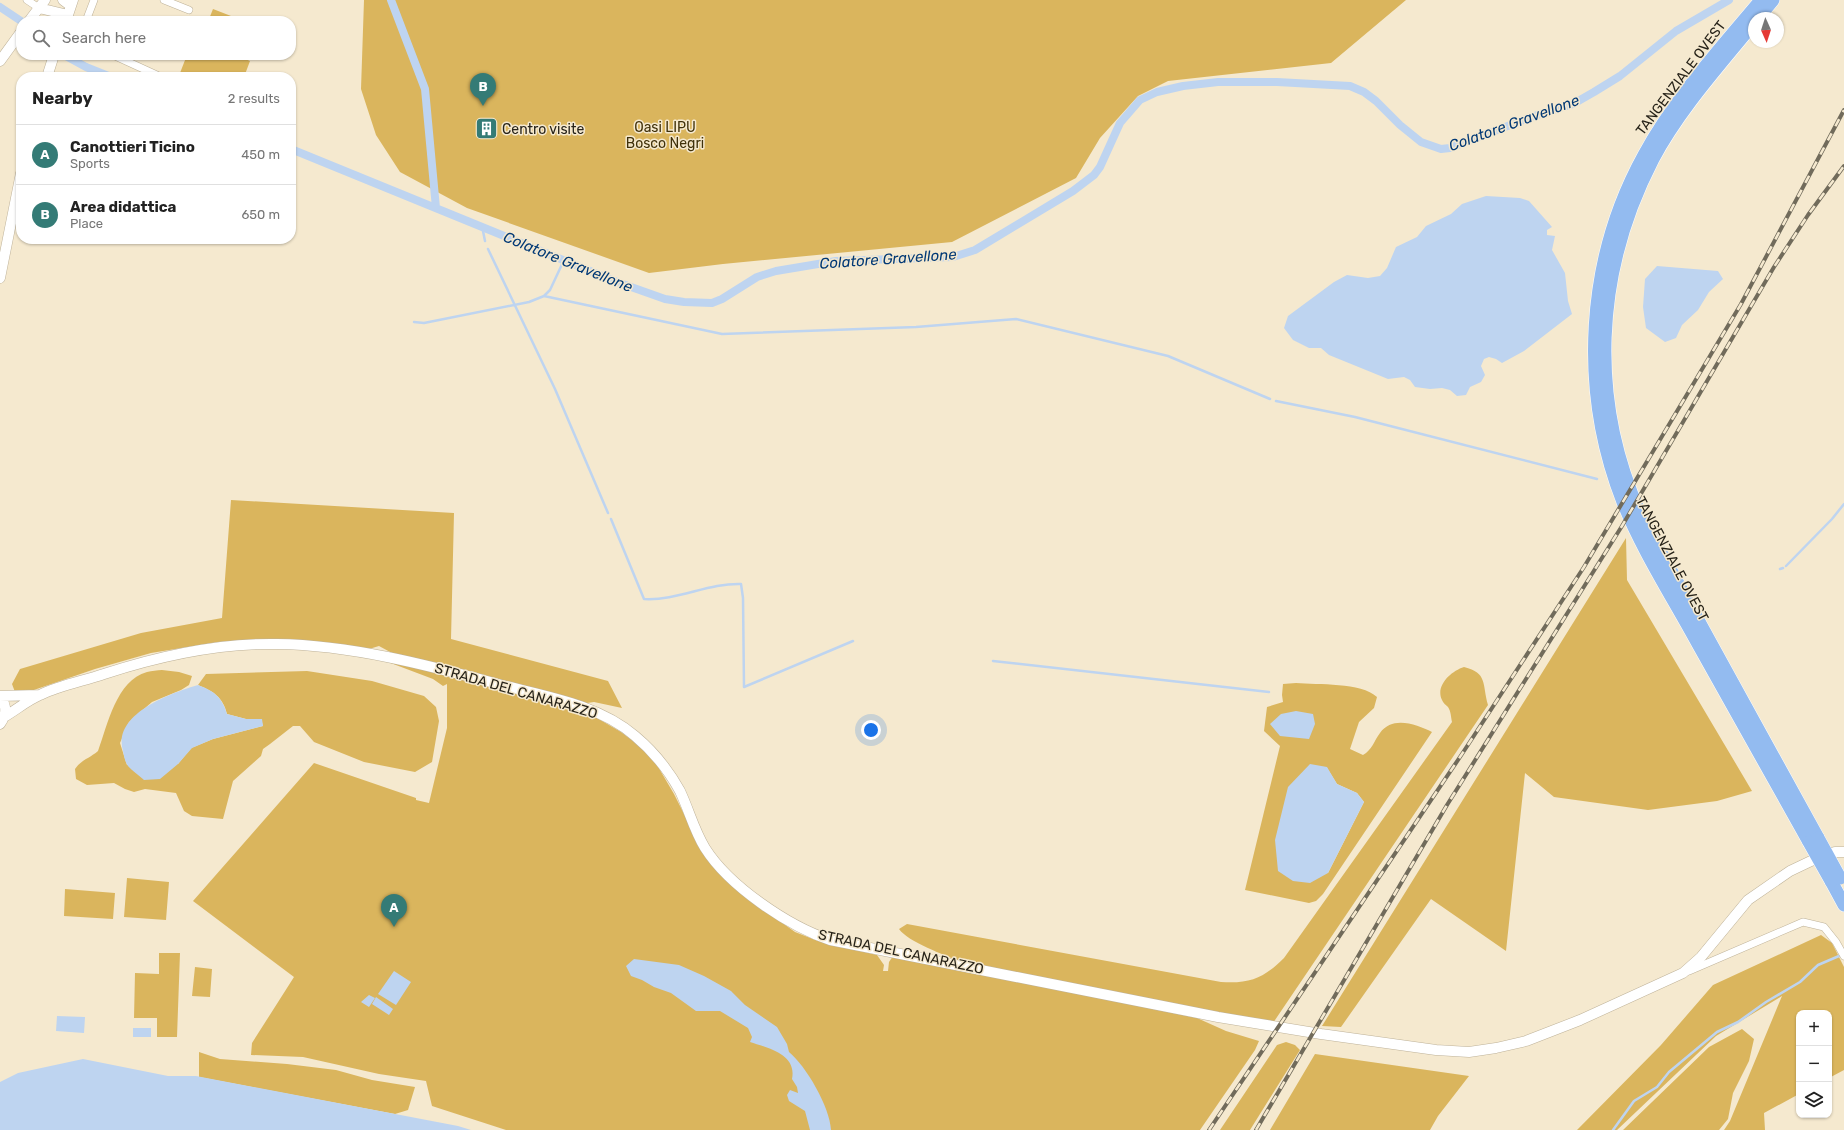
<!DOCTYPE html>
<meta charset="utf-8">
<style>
:root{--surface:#fff;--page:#f2f2f2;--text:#222;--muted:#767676;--line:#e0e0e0;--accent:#347b76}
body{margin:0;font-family:Rubik,sans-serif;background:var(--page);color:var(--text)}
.controls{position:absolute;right:12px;bottom:12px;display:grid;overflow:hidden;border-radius:8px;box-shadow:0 1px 3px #0004}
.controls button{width:36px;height:36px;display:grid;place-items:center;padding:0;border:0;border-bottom:1px solid var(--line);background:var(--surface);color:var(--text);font:20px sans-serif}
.compass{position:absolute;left:1748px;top:12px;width:36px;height:36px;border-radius:50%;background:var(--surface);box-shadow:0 1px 3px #0004;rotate:177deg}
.you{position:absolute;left:871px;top:730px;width:14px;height:14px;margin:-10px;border:3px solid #fff;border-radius:50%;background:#1a73e8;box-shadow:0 0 0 6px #1a73e833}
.badge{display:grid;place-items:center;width:26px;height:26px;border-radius:50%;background:var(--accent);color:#fff;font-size:13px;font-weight:700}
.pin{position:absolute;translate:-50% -33px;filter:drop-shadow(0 1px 2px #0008)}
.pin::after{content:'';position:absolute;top:21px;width:14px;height:12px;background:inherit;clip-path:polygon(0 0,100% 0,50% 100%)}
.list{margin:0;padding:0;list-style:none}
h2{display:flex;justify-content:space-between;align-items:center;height:52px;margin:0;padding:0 16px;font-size:17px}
h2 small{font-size:13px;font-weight:400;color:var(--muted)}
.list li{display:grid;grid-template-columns:26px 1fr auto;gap:12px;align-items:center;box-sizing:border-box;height:60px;padding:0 16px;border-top:1px solid var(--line)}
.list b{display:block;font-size:15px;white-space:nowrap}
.list p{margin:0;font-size:13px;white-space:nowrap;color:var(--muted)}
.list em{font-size:13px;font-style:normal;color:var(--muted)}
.icon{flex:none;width:22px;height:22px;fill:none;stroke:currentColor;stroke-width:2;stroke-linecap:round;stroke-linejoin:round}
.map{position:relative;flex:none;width:1844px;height:1130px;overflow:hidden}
.search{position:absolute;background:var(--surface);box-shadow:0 1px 3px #0004;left:16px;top:16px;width:280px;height:44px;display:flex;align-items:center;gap:10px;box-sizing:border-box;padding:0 14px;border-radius:16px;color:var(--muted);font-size:15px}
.panel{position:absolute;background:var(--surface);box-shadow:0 1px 3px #0004;left:16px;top:72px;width:280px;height:172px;border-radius:16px}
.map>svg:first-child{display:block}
.green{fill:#dab55d;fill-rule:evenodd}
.water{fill:#bed4f0}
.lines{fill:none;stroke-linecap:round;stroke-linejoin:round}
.stream{stroke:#bed4f0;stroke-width:2.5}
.canal{stroke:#bed4f0;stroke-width:8}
.street-casing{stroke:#beb299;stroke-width:8}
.secondary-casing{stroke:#beb299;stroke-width:11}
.highway-casing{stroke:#fff;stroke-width:14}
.street{stroke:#fff;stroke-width:7}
.secondary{stroke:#fff;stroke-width:10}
.highway{stroke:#93bbf0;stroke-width:13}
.rail-casing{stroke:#716b5b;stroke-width:4}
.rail{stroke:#f5e9cf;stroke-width:2.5;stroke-dasharray:8;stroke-linecap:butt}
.highway-bridge-casing{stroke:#fff;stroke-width:14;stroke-linecap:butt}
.highway-bridge{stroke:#93bbf0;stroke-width:13}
.labels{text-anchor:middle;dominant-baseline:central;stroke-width:3;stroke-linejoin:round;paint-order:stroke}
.street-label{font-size:14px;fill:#272319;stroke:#f5e9cf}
.park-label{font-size:14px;fill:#40310a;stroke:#f5e9cf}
.poi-label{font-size:14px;fill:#272319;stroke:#f5e9cf;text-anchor:start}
.water-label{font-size:15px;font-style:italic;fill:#023975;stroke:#f5e9cf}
</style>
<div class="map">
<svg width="1844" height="1130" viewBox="0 0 1844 1130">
<rect width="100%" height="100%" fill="#f5e9cf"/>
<!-- green -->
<path class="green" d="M364,0h1042l-75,63 -163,18 -30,15 -38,42 -24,40 -124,64 -229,22 -74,9 -182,-65 -67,-36 -24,-37 -15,-46z
M213,9l18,7 -2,5h-14l-6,-2z
M187,55h49l14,6 -6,16h-54l-10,-4z
M231,500l223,13 -3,126 157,42 14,27 -28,-6 -7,1 -195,-50 -13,-7 -10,3 -97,-10 -54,3 -67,11 -56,16 -67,23h-13l-3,-8 8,-15 121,-36 81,-15z
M1626,538l1,42 125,211 -35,10 -69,9 -94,-13 -29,-24 -19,178 -75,-52 -90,128 -19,-1z
M388,662l98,22 111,34 24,14 20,15 16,18 17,29 25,50 75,73 21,15 23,9 59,14 7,10 -1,6h5l1,-9 4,-6 304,62 29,13 33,10 -4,9 -55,80h-694l-74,-24 -6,-25 -47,-7 -76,-17 -52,-2 1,-12 42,-66 -101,-76 121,-138 102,35v2l13,3 18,-75v-44l-4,2 -10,-7z
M1464,667c24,6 18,17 24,38l-215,318 -312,-61c-16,-7 -53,-20 -62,-33l8,-5 314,58c29,2 43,-4 63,-24l168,-236c-1,-4 -1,-11 -4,-15 -2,-2 -5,-4 -6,-7 -7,-14 9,-29 22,-33z
M162,670l17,2 13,4 -3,9 -8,5 -29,12 -23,20 -9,21 7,22 51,-1 13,-16 22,-9 50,-13 -2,-7h-15l-19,-5c-4,-17 -14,-23 -29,-29l8,-11 101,-3 65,10 52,15 12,11 3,14 -7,41 -17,10 -51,-10 -50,-20 -14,-16h-7l-23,18 -7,5 -2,7 -28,25 -10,38 -31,-3 -8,-5 -8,-18 -31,-4 -11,3 -9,-3 -11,-6 -27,2 -11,-6 -1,-10c6,-9 15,-11 23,-18 10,-27 18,-70 49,-79 5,-1 10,-2 15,-2z
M1296,683c22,2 65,-1 81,14l-3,11 -15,14 -9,27 13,6c9,-5 11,-14 17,-22 13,-18 37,-8 52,-1l-109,162 -7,7 -7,2 -64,-13 35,-144 -16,-15 3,-24 16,-5 -1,-7 1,-11zM1327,768l10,16 20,9 7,9 -36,71z
M127,878l42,4 -3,38 -42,-3z
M65,889l50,4 -2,26 -49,-3z
M1821,935l11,8 12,24v103l-15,8v-65h-30v81l-35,19 1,17h-41l6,-9 52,-125 -66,40 -99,94h-40l84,-85 52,-60z
M159,953h21l-3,84h-20v-19h-23l1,-45 24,1z
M195,967l17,2 -2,28 -18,-1z
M1742,1029l12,10 -5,22 -16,32 -5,26 -9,11h-96l86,-83z
M1286,1042l9,3 5,5 -50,80h-30l57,-85z
M199,1052l21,7 67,5 49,6 36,10 43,7 -7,23 -13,4 -196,-37z
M1315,1054l154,22 -31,40 -8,14h-160z"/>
<!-- water -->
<path class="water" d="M1486,196l34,2 9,3 23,26 -5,3v5l8,1 -3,14 13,23 3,28 4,13 -48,37 -22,12 -6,-4 -7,-2 -5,2 -3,7 4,9 -4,7 -11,5 -4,8 -9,1 -7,-6 -8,-2 -12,1 -15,-2 -5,-7 -6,-3 -16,2 -59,-24 -8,-7h-12l-16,-8 -9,-12 4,-12 46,-34 13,-7 21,3 12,-2 7,-8 9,-21 21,-10 9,-11 25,-12 11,-10z
M1657,266l61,5 5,8 -14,13 -11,18 -16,15 -6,13 -11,4 -19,-14 -3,-21 2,-28z
M198,685c16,6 24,12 29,29l19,5h16l1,7 -50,13 -21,9 -14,16 -18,15 -16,1c-5,-5 -12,-9 -16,-14 -3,-4 -4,-10 -5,-15 -11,-37 48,-58 75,-66z
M1296,711l17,3 2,10 -6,15 -29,-3 -10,-12 11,-10z
M1310,764l17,3 10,17 20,9 7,9 -36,71 -18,10 -17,-2 -15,-10 -3,-31 13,-53z
M634,959l45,6 25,11 27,15 14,14 32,22 10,17 2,8c17,14 41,55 42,78h-21l-5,-19 -16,-10 -2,-6 3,-5 8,3 -1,-6 -5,-8c5,-25 -24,-31 -42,-37l2,-5 -4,-9 -28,-17h-24l-25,-18 -17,-6 -12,-7 -11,-4 -5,-10z
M394,971l17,11 -15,23 -18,-11z
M369,995l6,3 -6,9 -8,-5z
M376,997l17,12 -4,6 -17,-11z
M57,1016l28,1 -1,16 -28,-2z
M133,1028h18v9h-18z
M83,1059l85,17h28l262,50 13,4h-471v-48l18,-9z"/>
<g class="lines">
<!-- stream -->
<path class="stream" d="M482,226l3,15
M488,249l67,140 53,124
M544,296l178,38 194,-7 100,-8 152,37 102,43
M414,322l10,1 105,-21 15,-6 6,-6 14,-30
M1276,401l79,16 242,62
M611,519l33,80c33,2 64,-16 97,-15l2,14 1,89 109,-46
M1786,566l46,-47 12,-15
M1780,569l3,-1
M993,661l276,31
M1613,1130l21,-29 23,-14 12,-15 48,-40 21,-10 28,-20 34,-20 18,-17 21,-9"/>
<!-- canal -->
<path class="canal" d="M391,0l34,89 11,119
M0,7l21,14
M64,55l22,12 25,10
M291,149l326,133 48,17 19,3 28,1 10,-4 35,-22 19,-6 60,-10 117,-4 22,-7 98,-59 21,-16 6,-8 20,-44 20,-23 17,-8 26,-6 35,-4h59l73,4 14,6 12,9 24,24 21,17 20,7 9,-1 81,-31 42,-13 21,-12 26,-16 56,-45 53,-31"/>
<defs>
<path id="street" d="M27,0l12,8
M164,0l25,10
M86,21l8,-21
M113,55l48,22
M1689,971l114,-49 21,5 12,15 8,14"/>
<path id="secondary" d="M63,0l8,6
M39,8l29,7
M29,21l16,-21
M66,21l7,-21
M0,61l21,-29
M47,77l7,-22
M0,278l21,-105
M0,696l39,-1
M0,696c7,10 7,18 0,28
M4,717c12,-7 24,-17 36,-22 20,-10 44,-14 64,-21 55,-18 115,-31 173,-30 74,1 150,21 221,40 46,12 100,20 137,52 18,15 34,35 45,55 9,19 14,39 25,57 24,38 83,78 125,92l388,77 103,17 115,16 33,2 27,-4 30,-7 54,-21 103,-47 18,-16 47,-57 42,-29 21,-10 24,-9h9"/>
<path id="highway" d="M1761,0c-41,49 -86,98 -117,155 -58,105 -65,235 -21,347 19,48 50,96 75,142 37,66 74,132 111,198
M1758,18l15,-18
M1754,23c-35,43 -75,87 -101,136 -59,114 -65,242 -11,359l176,320
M1831,881l13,24"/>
</defs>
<!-- street casing -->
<use href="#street" class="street-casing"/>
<!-- secondary casing -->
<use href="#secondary" class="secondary-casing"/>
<!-- highway casing -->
<use href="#highway" class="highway-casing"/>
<!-- street -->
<use href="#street" class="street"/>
<!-- secondary -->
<use href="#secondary" class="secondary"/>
<!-- highway -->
<use href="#highway" class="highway"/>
<defs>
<path id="rail" d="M1209,1130l253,-376 122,-187 157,-263 103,-194
M1256,1130l191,-325 175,-279 152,-259 34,-52 36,-49"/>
</defs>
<!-- rail casing -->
<use href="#rail" class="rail-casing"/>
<!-- rail -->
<use href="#rail" class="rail"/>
<defs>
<path id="highway-bridge" d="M1818,838l22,40
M1809,842l22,39"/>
</defs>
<!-- highway-bridge casing -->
<use href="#highway-bridge" class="highway-bridge-casing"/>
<!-- highway-bridge -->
<use href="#highway-bridge" class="highway-bridge"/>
</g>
<!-- icons -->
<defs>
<symbol id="building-square" viewBox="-11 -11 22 22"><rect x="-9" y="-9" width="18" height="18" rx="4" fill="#347b76" stroke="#f5e9cf"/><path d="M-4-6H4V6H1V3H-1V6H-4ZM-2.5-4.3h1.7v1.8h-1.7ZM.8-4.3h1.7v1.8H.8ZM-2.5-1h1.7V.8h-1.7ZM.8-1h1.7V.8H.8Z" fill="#fff"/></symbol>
</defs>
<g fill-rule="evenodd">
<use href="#building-square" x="474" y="116" width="25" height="25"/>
</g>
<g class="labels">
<!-- street labels -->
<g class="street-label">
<text transform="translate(1681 78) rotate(-53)">TANGENZIALE OVEST</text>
<text transform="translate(1672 559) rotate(62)">TANGENZIALE OVEST</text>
<text transform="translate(516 691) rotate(16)">STRADA DEL CANARAZZO</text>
<text transform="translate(901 952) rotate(12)">STRADA DEL CANARAZZO</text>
</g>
<!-- park labels -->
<g class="park-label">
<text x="665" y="127">Oasi LIPU<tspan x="665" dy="16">Bosco Negri</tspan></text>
</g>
<!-- poi labels -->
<g class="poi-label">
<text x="502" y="129">Centro visite</text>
</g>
<!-- water labels -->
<g class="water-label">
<text transform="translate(1514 123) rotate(-20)">Colatore Gravellone</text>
<text transform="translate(888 259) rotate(-4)">Colatore Gravellone</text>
<text transform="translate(568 262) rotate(22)">Colatore Gravellone</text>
</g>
</g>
</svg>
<div class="controls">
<button>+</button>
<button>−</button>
<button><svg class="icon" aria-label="layers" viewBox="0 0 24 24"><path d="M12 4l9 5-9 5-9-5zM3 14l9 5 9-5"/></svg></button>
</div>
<svg class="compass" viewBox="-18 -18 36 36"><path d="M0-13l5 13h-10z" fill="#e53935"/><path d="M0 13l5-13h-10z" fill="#767676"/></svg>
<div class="you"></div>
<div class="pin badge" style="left:394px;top:927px">A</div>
<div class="pin badge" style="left:483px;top:106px">B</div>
<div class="search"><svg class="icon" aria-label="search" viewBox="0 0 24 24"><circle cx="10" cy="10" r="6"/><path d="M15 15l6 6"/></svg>Search here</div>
<section class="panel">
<h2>Nearby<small>2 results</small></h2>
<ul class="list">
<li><span class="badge">A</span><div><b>Canottieri Ticino</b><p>Sports</p></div><em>450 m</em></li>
<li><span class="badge">B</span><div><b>Area didattica</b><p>Place</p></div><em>650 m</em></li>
</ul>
</section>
</div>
